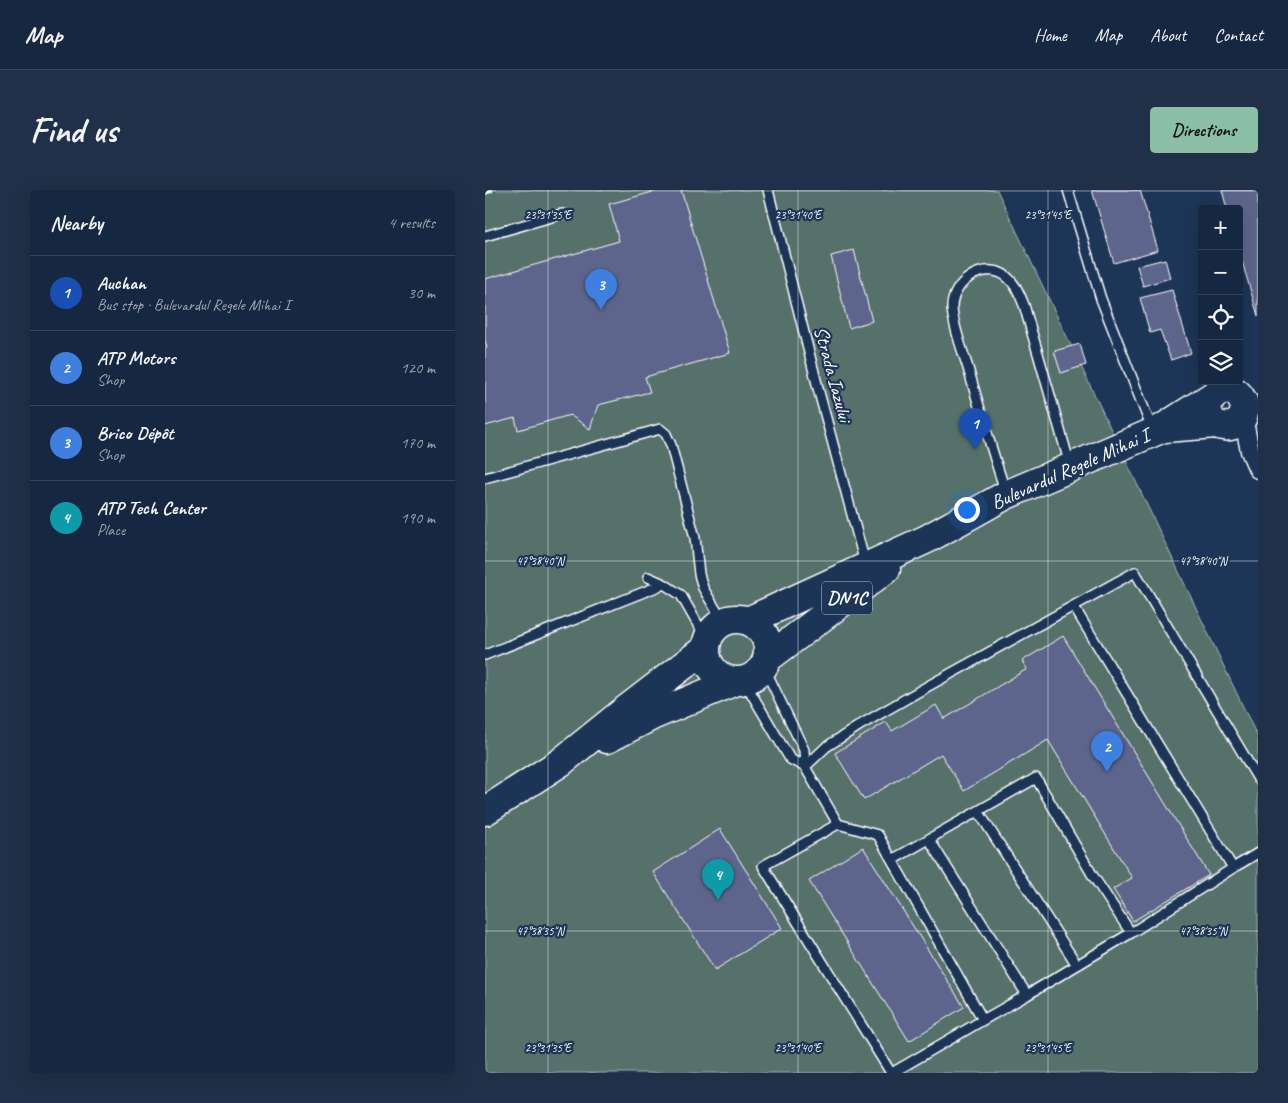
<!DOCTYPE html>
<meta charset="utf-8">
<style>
:root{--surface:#162841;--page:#1f3048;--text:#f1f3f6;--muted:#9ea6b1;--line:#35445a;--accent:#8abfa5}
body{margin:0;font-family:Caveat,sans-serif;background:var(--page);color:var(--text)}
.controls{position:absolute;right:15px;top:15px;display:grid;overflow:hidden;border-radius:5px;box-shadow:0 5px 20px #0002}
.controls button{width:45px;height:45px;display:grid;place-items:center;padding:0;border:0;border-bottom:1px solid var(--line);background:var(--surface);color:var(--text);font:25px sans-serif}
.you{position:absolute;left:481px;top:319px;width:18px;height:18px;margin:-12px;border:4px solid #fff;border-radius:50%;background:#1a73e8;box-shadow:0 0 0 8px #1a73e833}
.badge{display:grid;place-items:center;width:32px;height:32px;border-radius:50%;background:var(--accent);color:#fff;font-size:16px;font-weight:700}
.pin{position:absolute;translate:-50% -41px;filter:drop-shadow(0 1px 2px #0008)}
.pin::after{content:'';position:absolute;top:26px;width:18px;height:15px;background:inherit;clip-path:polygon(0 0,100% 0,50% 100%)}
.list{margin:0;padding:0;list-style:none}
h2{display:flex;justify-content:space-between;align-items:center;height:65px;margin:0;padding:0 20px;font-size:21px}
h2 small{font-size:16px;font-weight:400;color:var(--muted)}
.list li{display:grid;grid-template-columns:32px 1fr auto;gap:15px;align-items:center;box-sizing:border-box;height:75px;padding:0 20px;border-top:1px solid var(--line)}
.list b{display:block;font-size:19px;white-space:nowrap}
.list p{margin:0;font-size:16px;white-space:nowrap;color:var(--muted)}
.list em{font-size:16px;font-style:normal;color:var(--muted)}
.icon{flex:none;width:28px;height:28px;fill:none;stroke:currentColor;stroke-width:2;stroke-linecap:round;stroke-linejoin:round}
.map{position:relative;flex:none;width:773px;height:883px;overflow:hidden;border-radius:5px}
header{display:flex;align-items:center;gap:30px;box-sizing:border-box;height:70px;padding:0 25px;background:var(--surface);border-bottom:1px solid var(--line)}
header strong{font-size:24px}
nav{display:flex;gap:28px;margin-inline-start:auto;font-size:18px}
.intro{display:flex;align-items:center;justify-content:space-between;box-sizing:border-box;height:120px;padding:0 30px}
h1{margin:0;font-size:35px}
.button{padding:12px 22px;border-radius:5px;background:var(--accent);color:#111;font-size:18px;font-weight:700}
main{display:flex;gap:30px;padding:0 30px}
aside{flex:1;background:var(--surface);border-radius:5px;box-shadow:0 5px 20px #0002}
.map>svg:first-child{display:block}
.green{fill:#576f6b;stroke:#abb7b5}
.building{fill:#5d658c;stroke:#fff}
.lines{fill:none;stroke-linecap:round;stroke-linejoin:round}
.lane-casing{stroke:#fff;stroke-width:12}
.street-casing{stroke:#fff;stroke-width:21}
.primary-casing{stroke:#fff;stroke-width:31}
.lane{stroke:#1d3557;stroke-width:9}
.street{stroke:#1d3557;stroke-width:18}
.primary{stroke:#1d3557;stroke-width:28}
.rail{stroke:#fff;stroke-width:4;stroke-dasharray:8 4;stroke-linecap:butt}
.ticks{fill:none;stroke:#fff;stroke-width:1;stroke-opacity:0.45}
.labels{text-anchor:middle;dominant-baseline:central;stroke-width:4.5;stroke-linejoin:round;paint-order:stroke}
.shield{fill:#1d3557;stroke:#bbc2cd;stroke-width:1}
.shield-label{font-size:19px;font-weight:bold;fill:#fff}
.street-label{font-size:20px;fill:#fff;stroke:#1d3557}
.ticks-label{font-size:12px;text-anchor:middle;fill:#fff;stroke:#1d3557;stroke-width:4.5;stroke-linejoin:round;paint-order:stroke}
</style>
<header>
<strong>Map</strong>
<nav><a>Home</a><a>Map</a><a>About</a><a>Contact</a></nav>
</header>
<div class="intro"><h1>Find us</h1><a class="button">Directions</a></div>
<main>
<aside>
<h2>Nearby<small>4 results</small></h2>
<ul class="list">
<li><span class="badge" style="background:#1a4fb4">1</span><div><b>Auchan</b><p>Bus stop · Bulevardul Regele Mihai I</p></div><em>30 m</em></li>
<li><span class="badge" style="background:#3f7fe0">2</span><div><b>ATP Motors</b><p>Shop</p></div><em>120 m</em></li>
<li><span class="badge" style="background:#3f7fe0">3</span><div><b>Brico Dépôt</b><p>Shop</p></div><em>170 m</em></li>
<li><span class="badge" style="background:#0f9aa8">4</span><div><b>ATP Tech Center</b><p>Place</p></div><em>190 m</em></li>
</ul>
</aside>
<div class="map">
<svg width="773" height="883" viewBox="0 0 773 883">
<rect width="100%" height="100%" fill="#1d3557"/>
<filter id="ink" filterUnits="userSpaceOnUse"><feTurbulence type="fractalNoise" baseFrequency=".02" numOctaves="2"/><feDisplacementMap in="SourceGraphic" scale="10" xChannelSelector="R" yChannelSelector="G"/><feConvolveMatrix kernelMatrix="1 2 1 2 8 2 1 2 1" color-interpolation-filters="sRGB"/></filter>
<g filter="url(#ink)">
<!-- green -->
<path class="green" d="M0,0h512l261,548v335h-773z"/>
<!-- building -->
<path class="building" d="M175,0h21l49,163 -85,24 5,15 -52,13 -8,24 -20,-14 -52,15 -3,-12 -30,8v-77l2,-1 -2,-8v-61l134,-38 -10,-37z
M607,0h48l18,60 -44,13z
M737,0h36v126l-19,-65v-42h-12z
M369,60l18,71 -23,7 -18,-72z
M680,69l5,19 -27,8 -6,-20z
M687,100l19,63 -20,7 -11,-30 -10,3 -10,-35z
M595,154l6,21 -25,8 -7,-22z
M578,446l146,239 -76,46 -20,-32 19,-11 -84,-138 -84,51 -23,-37 -77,46 -29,-47 51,-31 6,9 44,-26 8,14 83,-50 -5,-8z
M235,639l62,99 -67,42 -62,-98z
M378,657l101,160 -55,34 -100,-160z"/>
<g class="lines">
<defs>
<path id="lane" d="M283,0l51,202 46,171
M583,0l33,109 51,130
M0,46l77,-22
M0,288l175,-49 6,5 5,11 24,93 4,36 4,14 13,22 12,10
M521,303c-14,-41 -26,-83 -38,-125 -6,-19 -14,-39 -16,-59 -1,-26 31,-49 54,-33 10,8 13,17 18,29l46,160
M163,387l16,7 17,11 17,30 10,12
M0,465l179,-71
M279,477l40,83 1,17 33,57 40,11 14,25 144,-82 57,98 38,57 102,-65 -159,-261
M259,491l46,78 15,8
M320,577l21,-20 36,-23 68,-39 205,-113 123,207
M493,621l99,154
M353,634l-75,42 128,207
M444,649l98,156 104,-62
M407,670l91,160 44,-25
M748,678l25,-15
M407,883l91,-53"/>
<path id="street" d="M758,227l7,34 8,18"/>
<path id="primary" d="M680,238l51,-4c11,5 25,2 28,-11 1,-5 1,-10 -3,-15 -15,-23 -49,6 -25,26
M221 460a31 31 0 1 1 62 0a31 31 0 1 1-62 0Z
M263,431l179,-82 79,-44 155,-66 50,-32
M283,468l118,-89
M122,549l47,-24 79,-33
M0,621l76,-49 62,-50 83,-64"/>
</defs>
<!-- lane casing -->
<use href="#lane" class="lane-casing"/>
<!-- street casing -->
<use href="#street" class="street-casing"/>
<!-- primary casing -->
<use href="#primary" class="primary-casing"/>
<!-- lane -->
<use href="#lane" class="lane"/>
<!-- street -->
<use href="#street" class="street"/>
<!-- primary -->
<use href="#primary" class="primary"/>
<!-- rail -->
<path class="rail" d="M0,3l9,-3"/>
</g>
</g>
<!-- ticks -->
<path class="ticks" d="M63,0v883M313,0v883M563,0v883M0,1h773M0,371h773M0,741h773"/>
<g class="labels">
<!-- shield labels -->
<rect class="shield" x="337" y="391.5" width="50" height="33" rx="4"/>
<g class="shield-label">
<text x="362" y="408">DN1C</text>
</g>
<!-- street labels -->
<g class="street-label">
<text transform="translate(348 184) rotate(75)">Strada Iazului</text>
<text transform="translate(585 279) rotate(-24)">Bulevardul Regele Mihai I</text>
</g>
</g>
<g class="ticks-label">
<text x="63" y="29">23°31'35"E</text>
<text x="313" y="29">23°31'40"E</text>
<text x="563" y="29">23°31'45"E</text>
<text x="55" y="375">47°38'40"N</text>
<text x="718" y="375">47°38'40"N</text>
<text x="55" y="745">47°38'35"N</text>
<text x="718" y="745">47°38'35"N</text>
<text x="63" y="862">23°31'35"E</text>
<text x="313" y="862">23°31'40"E</text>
<text x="563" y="862">23°31'45"E</text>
</g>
</svg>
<div class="controls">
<button>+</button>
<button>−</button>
<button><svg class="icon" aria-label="locate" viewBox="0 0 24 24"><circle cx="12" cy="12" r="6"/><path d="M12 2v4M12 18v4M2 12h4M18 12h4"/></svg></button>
<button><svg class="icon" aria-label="layers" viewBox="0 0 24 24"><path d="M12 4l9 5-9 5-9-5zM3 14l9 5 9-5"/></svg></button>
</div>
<div class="you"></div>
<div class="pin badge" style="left:490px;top:259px;background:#1a4fb4">1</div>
<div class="pin badge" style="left:622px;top:582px;background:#3f7fe0">2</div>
<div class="pin badge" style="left:116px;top:120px;background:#3f7fe0">3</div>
<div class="pin badge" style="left:233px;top:710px;background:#0f9aa8">4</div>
</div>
</main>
